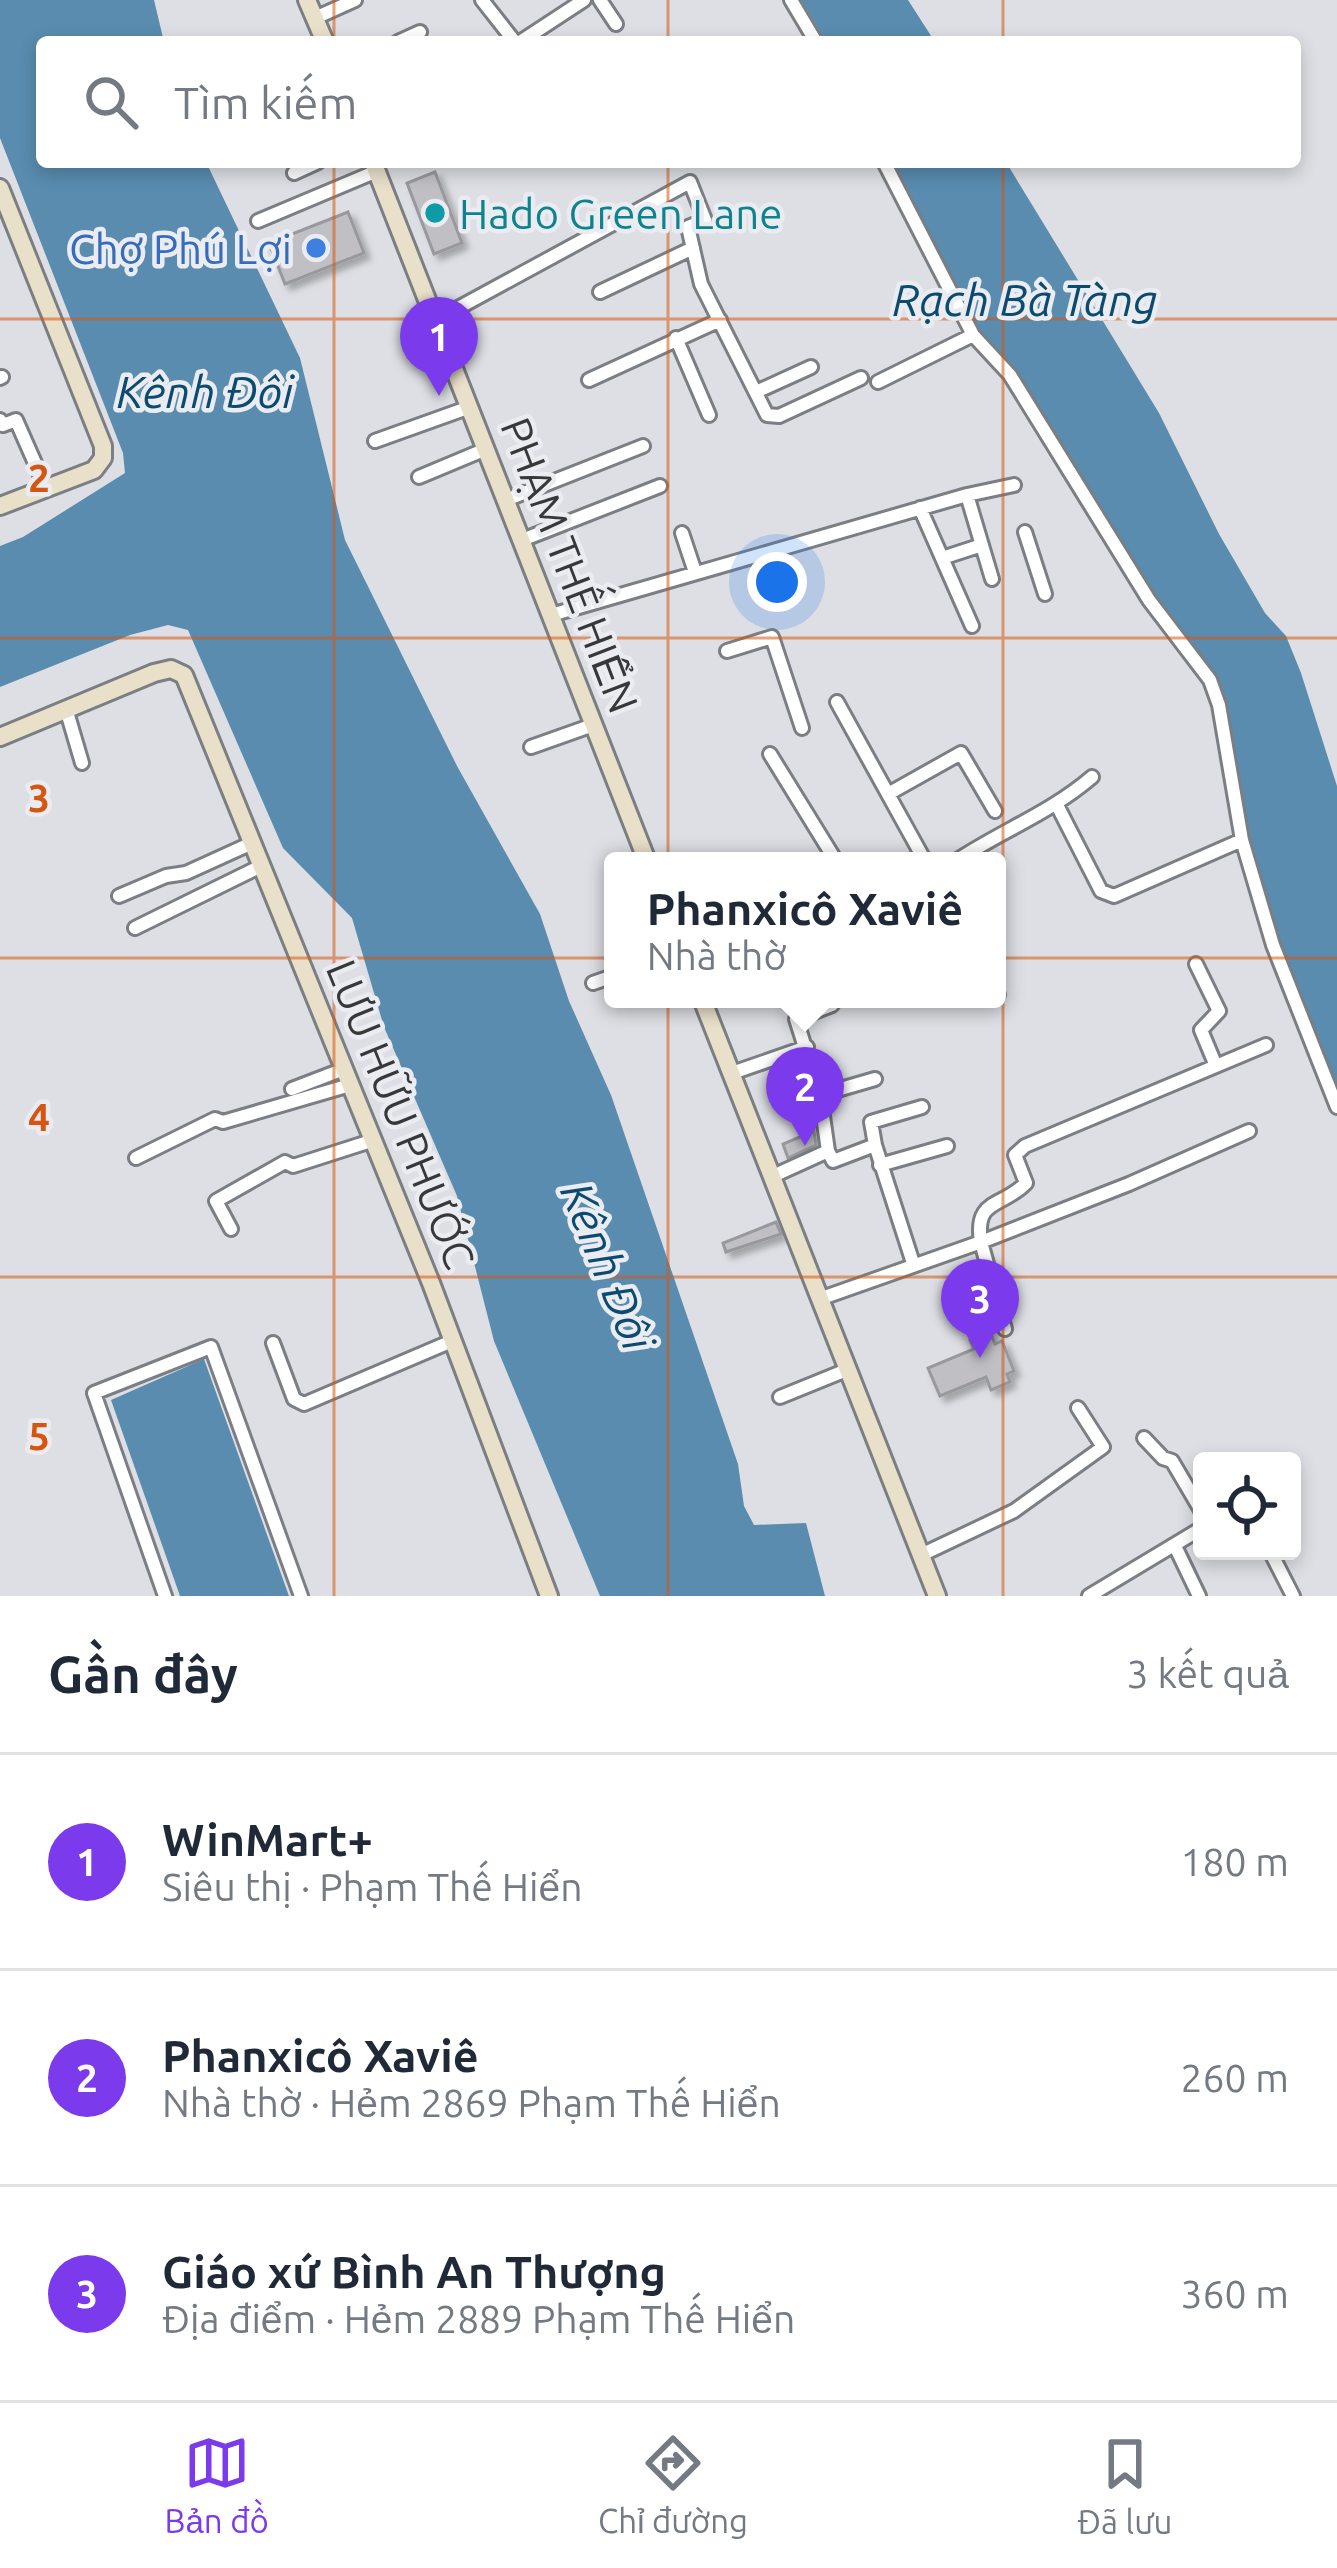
<!DOCTYPE html>
<html lang="vi">
<meta charset="utf-8">
<style>
:root{--surface:#fff;--page:#f6f6f7;--text:#1f2937;--muted:#747a83;--line:#e0e1e3;--accent:#7c3aed}
body{margin:0;font-family:Ubuntu,sans-serif;background:var(--page);color:var(--text)}
.controls{position:absolute;right:36px;bottom:36px;display:grid;overflow:hidden;border-radius:12px;box-shadow:0 6px 18px #0003}
.controls button{width:108px;height:108px;display:grid;place-items:center;padding:0;border:0;border-bottom:3px solid var(--line);background:var(--surface);color:var(--text);font:60px sans-serif}
.you{position:absolute;left:777px;top:582px;width:42px;height:42px;margin:-30px;border:9px solid #fff;border-radius:50%;background:#1a73e8;box-shadow:0 0 0 18px #1a73e833}
.badge{display:grid;place-items:center;width:78px;height:78px;border-radius:50%;background:var(--accent);color:#fff;font-size:39px;font-weight:700}
.pin{position:absolute;translate:-50% -99px;filter:drop-shadow(0 3px 6px #0008)}
.pin::after{content:'';position:absolute;top:63px;width:42px;height:36px;background:inherit;clip-path:polygon(0 0,100% 0,50% 100%)}
.popup{position:absolute;left:604px;top:852px;width:402px;height:156px;box-sizing:border-box;display:grid;place-content:center;border-radius:12px;background:var(--surface);filter:drop-shadow(0 3px 9px #0005);font-size:39px;white-space:nowrap;color:var(--muted)}
.popup b{font-size:45px;color:var(--text)}
.popup::after{content:'';position:absolute;left:50%;top:100%;margin-left:-24px;border:24px solid transparent;border-top-color:var(--surface)}
.list{margin:0;padding:0;list-style:none}
h2{display:flex;justify-content:space-between;align-items:center;height:156px;margin:0;padding:0 48px;font-size:51px}
h2 small{font-size:39px;font-weight:400;color:var(--muted)}
.list li{display:grid;grid-template-columns:78px 1fr auto;gap:36px;align-items:center;box-sizing:border-box;height:216px;padding:0 48px;border-top:3px solid var(--line)}
.list b{display:block;font-size:45px;white-space:nowrap}
.list p{margin:0;font-size:39px;white-space:nowrap;color:var(--muted)}
.list em{font-size:39px;font-style:normal;color:var(--muted)}
.icon{flex:none;width:66px;height:66px;fill:none;stroke:currentColor;stroke-width:2;stroke-linecap:round;stroke-linejoin:round}
.map{position:relative;flex:none;width:1337px;height:1596px;overflow:hidden}
.search{position:absolute;background:var(--surface);box-shadow:0 6px 18px #0003;left:36px;right:36px;top:36px;height:132px;display:flex;align-items:center;gap:30px;box-sizing:border-box;padding:0 42px;border-radius:12px;color:var(--muted);font-size:45px}
.sheet{height:804px;background:var(--surface)}
nav{display:flex;justify-content:space-around;align-items:center;box-sizing:border-box;height:168px;border-top:3px solid var(--line);background:var(--surface);font-size:33px;color:var(--muted)}
nav a{display:grid;justify-items:center;gap:6px}
nav .on{color:var(--accent)}
.map>svg:first-child{display:block}
.water{fill:#598caf}
.building{fill:#c0bfc4;stroke:#99989d;stroke-width:3;filter:url(#shadow)}
.lines{fill:none;stroke-linecap:round;stroke-linejoin:round}
.street-casing{stroke:#7b7e82;stroke-width:18}
.secondary-casing{stroke:#7b7e82;stroke-width:22}
.street{stroke:#fff;stroke-width:12}
.secondary{stroke:#e9e0ca;stroke-width:16}
.grid{fill:none;stroke:#d65611;stroke-width:3;stroke-opacity:0.55}
.culture-dot{fill:#0f9aa8;stroke:#eaecf2;stroke-width:4.5}
.shop-dot{fill:#3f7fe0;stroke:#eaecf2;stroke-width:4.5}
.labels{text-anchor:middle;dominant-baseline:central;stroke-width:9;stroke-linejoin:round;paint-order:stroke}
.culture-label{font-size:42px;fill:#0d838f;stroke:#eaecf2;text-anchor:start}
.shop-label{font-size:42px;fill:#366cbe;stroke:#eaecf2;text-anchor:end}
.street-label{font-size:42px;fill:#37383a;stroke:#eaecf2}
.water-label{font-size:45px;font-style:italic;fill:#0a4b6f;stroke:#eaecf2}
.grid-label{font-size:39px;text-anchor:middle;font-weight:bold;fill:#d65611;stroke:#eaecf2;stroke-width:9;stroke-linejoin:round;paint-order:stroke}
</style>
<div class="map">
<svg width="1337" height="1596" viewBox="0 0 1337 1596">
<defs>
<filter id="shadow"><feDropShadow dx="5.5" dy="5.5" stdDeviation="3" flood-color="#0004"/></filter>
</defs>
<rect width="100%" height="100%" fill="#dddfe4"/>
<!-- water -->
<path class="water" d="M0,0h154l10,42h-122v120h164l94,196 45,182 112,226 83,148 29,87 42,94 127,369 6,42 10,19 52,-2 19,73h-225l-106,-255 -37,-145 -73,-169 -32,-109 -69,-70 -95,-218 -20,-5 -38,10 -130,52v-141l23,-9 102,-64 -2,-20 -123,-315z
M801,0h107l27,42h-109z
M891,162h115l153,251 60,121 46,79 21,23 15,37 36,113v311c-24,-70 -59,-138 -77,-209 -17,-66 -22,-135 -41,-200l-246,-363z
M204,1359l85,237h-109l-69,-196z"/>
<!-- building -->
<path class="building" d="M435,172l27,71 -28,11 -27,-71z
M348,212l16,41 -79,31 -16,-41z
M814,1131l2,14 -28,13 -5,-14z
M776,1222l5,12 -55,18 -3,-9z
M990,1332l5,12 7,-3 12,30 -7,3 3,8 -19,8 -5,-13 -46,19 -12,-28 46,-19 -4,-9z"/>
<g class="lines">
<defs>
<path id="street" d="M482,0l33,42
M600,0l16,24
M791,0l25,42
M315,18l40,-18
M398,42l22,-10
M520,42l64,-42
M884,162l89,173 37,40 139,225 61,80 9,25 23,135 31,105 64,162
M294,173l24,-11
M258,221l119,-50
M600,292l93,-44
M436,320l254,-138 15,38 -17,7 13,57 66,131 12,1 82,-38
M676,338l33,77
M0,378l2,-1
M589,380l131,-60
M878,382l95,-47
M756,392l55,-25
M0,420l3,5 13,-5 30,68
M375,441l95,-34
M419,477l67,-28
M967,495l25,84
M506,500l137,-54
M920,508l52,118
M1025,532l20,62
M682,533l13,39
M522,540l138,-54
M942,558l40,-13
M551,615l416,-120 47,-10
M727,651l45,-14 30,91
M837,702l88,159
M67,712l15,51
M531,747l62,-22
M770,754l66,107
M888,794l73,-41 34,58
M1058,807l43,84 13,5 128,-56
M956,861c45,-30 94,-48 136,-84
M119,896l47,-20 20,-3 66,-30
M135,928l126,-62
M1196,964l23,47 -18,19 15,36
M593,983l20,-7
M997,994l1,1
M732,1073l75,-26
M292,1089l52,-20
M820,1095l55,-16
M1249,1131l-120,53 -148,58c-7,-44 21,-34 45,-59l-11,-28 10,-9 241,-101
M875,1145l-4,-23 51,-15
M828,1151l5,10 42,-16 38,118
M828,1151l-8,-56 -24,-76 36,-14
M136,1158l79,-39 8,3 127,-37
M880,1165l67,-19
M773,1176l55,-25
M231,1229l-15,-28 69,-39 8,4 78,-25
M822,1298l159,-56 24,87
M273,1343l21,56 10,5 148,-63
M780,1397l69,-28
M1144,1438l19,20 9,3 30,51
M1175,1546l24,50
M1270,1551l23,45
M921,1555l93,-44 89,-64 -25,-39
M165,1596l-71,-203 117,-46 90,249
M1089,1596l113,-68"/>
<path id="secondary" d="M307,0l18,42
M373,162l274,699
M0,188l103,258v12l-9,12 -94,36
M0,737l154,-64 17,-4 13,6 247,608 118,313
M702,999l235,597"/>
</defs>
<!-- street casing -->
<use href="#street" class="street-casing"/>
<!-- secondary casing -->
<use href="#secondary" class="secondary-casing"/>
<!-- street -->
<use href="#street" class="street"/>
<!-- secondary -->
<use href="#secondary" class="secondary"/>
</g>
<!-- grid -->
<path class="grid" d="M334,0v42M668,0v42M1003,0v42M334,162v1434M668,162v1434M1003,162v1434M0,319h1337M0,638h1337M0,958h1337M0,1277h1337"/>
<!-- markers -->
<circle class="culture-dot" cx="435" cy="213" r="12"/>
<circle class="shop-dot" cx="316" cy="248" r="12"/>
<g class="labels">
<!-- culture labels -->
<g class="culture-label">
<text x="459" y="213">Hado Green Lane</text>
</g>
<!-- shop labels -->
<g class="shop-label">
<text x="292" y="248">Chợ Phú Lợi</text>
</g>
<!-- street labels -->
<g class="street-label">
<text transform="translate(570 565) rotate(69)">PHẠM THẾ HIỂN</text>
<text transform="translate(401 1114) rotate(68)">LƯU HỮU PHƯỚC</text>
</g>
<!-- water labels -->
<g class="water-label">
<text x="1025" y="299">Rạch Bà Tàng</text>
<text x="205" y="391">Kênh Đôi</text>
<text transform="translate(608 1266) rotate(68)">Kênh Đôi</text>
</g>
</g>
<g class="grid-label">
<text x="39" y="492">2</text>
<text x="39" y="812">3</text>
<text x="39" y="1131">4</text>
<text x="39" y="1450">5</text>
</g>
</svg>
<div class="controls">
<button><svg class="icon" aria-label="locate" viewBox="0 0 24 24"><circle cx="12" cy="12" r="6"/><path d="M12 2v4M12 18v4M2 12h4M18 12h4"/></svg></button>
</div>
<div class="you"></div>
<div class="pin badge" style="left:439px;top:396px">1</div>
<div class="pin badge" style="left:805px;top:1146px">2</div>
<div class="popup"><b>Phanxicô Xaviê</b>Nhà thờ</div>
<div class="pin badge" style="left:980px;top:1358px">3</div>
<div class="search"><svg class="icon" aria-label="search" viewBox="0 0 24 24"><circle cx="10" cy="10" r="6"/><path d="M15 15l6 6"/></svg>Tìm kiếm</div>
</div>
<section class="sheet">
<h2>Gần đây<small>3 kết quả</small></h2>
<ul class="list">
<li><span class="badge">1</span><div><b>WinMart+</b><p>Siêu thị · Phạm Thế Hiển</p></div><em>180 m</em></li>
<li><span class="badge">2</span><div><b>Phanxicô Xaviê</b><p>Nhà thờ · Hẻm 2869 Phạm Thế Hiển</p></div><em>260 m</em></li>
<li><span class="badge">3</span><div><b>Giáo xứ Bình An Thượng</b><p>Địa điểm · Hẻm 2889 Phạm Thế Hiển</p></div><em>360 m</em></li>
</ul>
</section>
<nav>
<a class="on"><svg class="icon" aria-label="map" viewBox="0 0 24 24"><path d="M3 6l6-2 6 2 6-2v14l-6 2-6-2-6 2zM9 4v14M15 6v14"/></svg>Bản đồ</a>
<a><svg class="icon" aria-label="directions" viewBox="0 0 24 24"><path d="M12 3l9 9-9 9-9-9zM9 14v-3h6M13 9l2 2-2 2"/></svg>Chỉ đường</a>
<a><svg class="icon" aria-label="saved" viewBox="0 0 24 24"><path d="M7 4h10v16l-5-4-5 4z"/></svg>Đã lưu</a>
</nav>
